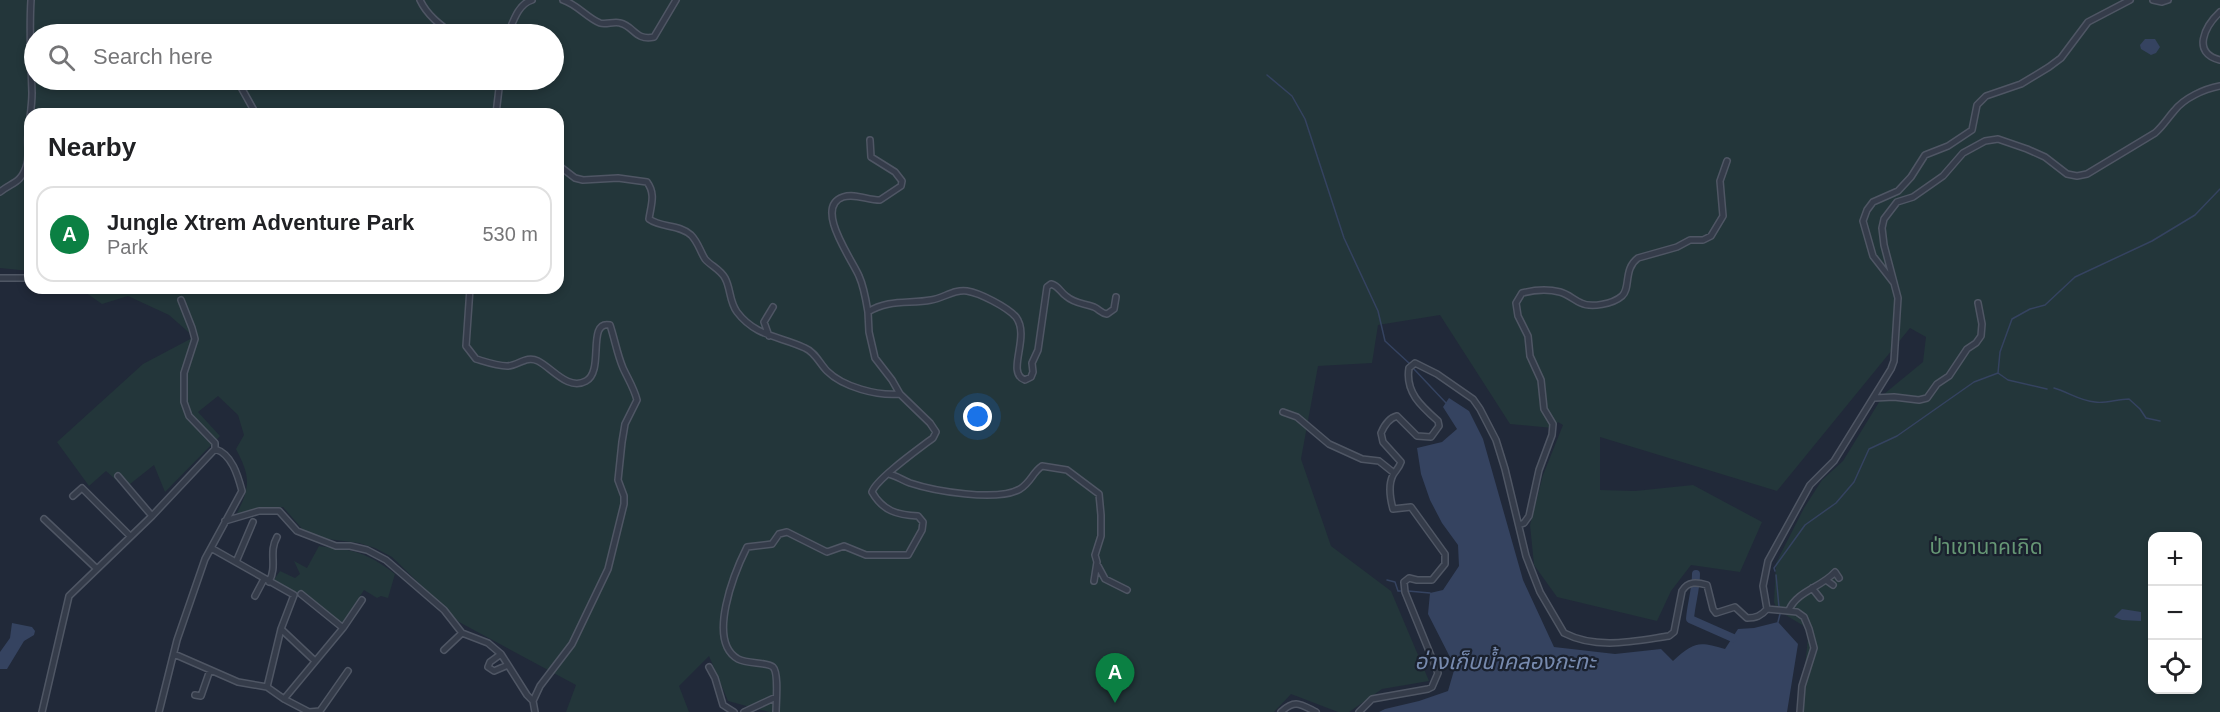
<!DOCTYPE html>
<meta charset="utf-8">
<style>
:root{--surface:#fff;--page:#f6f6f6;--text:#202124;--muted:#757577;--line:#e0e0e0;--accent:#0b8043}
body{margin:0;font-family:Helvetica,"Noto Sans Thai",sans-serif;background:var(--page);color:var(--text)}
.controls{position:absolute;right:18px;bottom:18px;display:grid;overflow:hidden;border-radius:12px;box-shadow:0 3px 9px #0003}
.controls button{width:54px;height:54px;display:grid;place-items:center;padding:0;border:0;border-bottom:2px solid var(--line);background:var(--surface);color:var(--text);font:30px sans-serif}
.you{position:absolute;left:978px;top:417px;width:21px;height:21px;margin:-15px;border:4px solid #fff;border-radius:50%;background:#1a73e8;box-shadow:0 0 0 9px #1a73e833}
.badge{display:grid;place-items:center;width:39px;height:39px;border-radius:50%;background:var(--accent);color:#fff;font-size:20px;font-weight:700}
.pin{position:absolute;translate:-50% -50px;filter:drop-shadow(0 2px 3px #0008)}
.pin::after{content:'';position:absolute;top:32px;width:21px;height:18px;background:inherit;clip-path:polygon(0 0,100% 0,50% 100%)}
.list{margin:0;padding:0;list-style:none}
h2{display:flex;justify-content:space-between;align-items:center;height:78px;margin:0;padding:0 24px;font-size:26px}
h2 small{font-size:20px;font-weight:400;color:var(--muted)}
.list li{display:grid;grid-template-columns:39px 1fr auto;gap:18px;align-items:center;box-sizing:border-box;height:96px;margin:0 12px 12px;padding:0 12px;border:2px solid var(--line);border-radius:18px}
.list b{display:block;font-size:22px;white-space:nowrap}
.list p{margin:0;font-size:20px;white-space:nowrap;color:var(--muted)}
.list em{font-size:20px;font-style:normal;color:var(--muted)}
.icon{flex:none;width:33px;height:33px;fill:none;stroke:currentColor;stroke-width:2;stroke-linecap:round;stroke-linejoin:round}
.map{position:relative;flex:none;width:2220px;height:712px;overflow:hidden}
.search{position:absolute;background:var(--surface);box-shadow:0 3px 9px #0003;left:24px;top:24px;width:540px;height:66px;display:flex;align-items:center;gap:15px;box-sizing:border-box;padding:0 21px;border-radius:33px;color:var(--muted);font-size:22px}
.panel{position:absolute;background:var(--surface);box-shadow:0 3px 9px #0003;left:24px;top:108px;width:540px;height:186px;border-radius:18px}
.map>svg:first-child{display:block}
.green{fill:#23363a;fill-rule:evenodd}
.water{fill:#354360}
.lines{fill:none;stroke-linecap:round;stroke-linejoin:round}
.stream{stroke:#354360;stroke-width:1.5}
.river{stroke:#354360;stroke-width:8}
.minor-casing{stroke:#4f5664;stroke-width:8}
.minor{stroke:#353c4a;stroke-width:5}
.labels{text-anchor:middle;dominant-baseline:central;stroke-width:4.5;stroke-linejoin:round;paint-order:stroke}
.park-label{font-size:21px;fill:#669775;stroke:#1a212e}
.water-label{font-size:22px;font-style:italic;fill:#778aae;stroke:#1a212e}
</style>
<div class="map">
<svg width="2220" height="712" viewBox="0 0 2220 712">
<rect width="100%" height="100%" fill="#212939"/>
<!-- green -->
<path class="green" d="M0,0h2220v712h-420l9,-83 -32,-19 -3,-8 2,-39 28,-55 18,-28 21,-19 41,-67 39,-32 3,-25 -16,-9 -133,163 -177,-54v53l35,1 58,-6 69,37 -22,50 -49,-7 -20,26 -14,30 -100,-24 -23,-32 -4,-40 13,-50 20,-50 -5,-3 -5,6 -43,-4 -70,-109 -62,10 -6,38 -54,3 -17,93 30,87 60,45 38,90 -47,8 -33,23h-11l-47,-18 -17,18h-505l-41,-11 -19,-45 -30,30 10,26h-123l10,-27 -117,-63 -67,-65 -17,-9 -16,-5 -31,-4 -24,-8 -21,-24 -46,6c14,-27 13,-37 -1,-64l8,-14 -6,-20 -20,-19 -20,16 22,24 -55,56 -11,-27 -29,23 -19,-17 -17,15 -32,-44 86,-78 51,-27 -25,-22 -41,-19 -26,8 -23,-16h479v-174h-528v157l-30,-3zM34,34h520v46h-520zM2152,536h46v154h-46z
M319,546c11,2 22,2 33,5 17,4 30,13 43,23l-7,24 -7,-2 -4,2 -13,-8 -22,33 -40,-31h-6l-23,-11 7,-10 15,7 5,-4 -6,-13 13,7z"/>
<!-- water -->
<path class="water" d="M2145,39h10l5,8 -4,6 -5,2 -10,-6 -1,-4z
M1449,398l20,13 14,28 40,141 31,67 61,7 46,-5 12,12c21,-19 25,-20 52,-12l13,-20 16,-1 24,-6 20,22 -11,68h-408l6,-3 34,-8 29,-10 7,-24 -27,-53 2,-21 13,-3 16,-24 -1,-21 -16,-22 -12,-23 -9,-26 -4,-26 25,-6 15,-13 -14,-22z
M2122,609l19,3v9l-19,-1 -8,-3z
M12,623l20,4 3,4 -1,4 -10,6 -17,28h-7v-17l10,-14z"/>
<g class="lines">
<!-- stream -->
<path class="stream" d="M1267,75l25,21 13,23 39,119 34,73 7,30 25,23
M1413,368l33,35
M1998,373l10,7 39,9
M2054,388c14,4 26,13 41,14 9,2 23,-3 34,-3l11,10 6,9 14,3
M1775,571l-1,-3 31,-43 31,-22 18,-21 15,-33 28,-13 77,-54 24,-9 2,-21 12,-33 18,-10 15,-4 30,-28 77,-36 43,-26 25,-26
M1776,575l3,32
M1387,580l8,2 3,9h3
M1408,591l22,2
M1778,622l2,-8"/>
<!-- river -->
<path class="river" d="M1696,574c0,16 -5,30 -6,45l43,19"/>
<defs>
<path id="minor" d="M420,0c7,15 20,25 33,34
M563,0c15,5 24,18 37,23 6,2 14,-2 20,0 14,3 15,18 34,14l22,-37
M2153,0l9,2 6,-2
M2220,12c-15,14 -29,41 0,48
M508,34c5,-12 10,-30 24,-34
M237,80l19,34
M496,114l4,-34
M558,165l17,13 8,2 35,-2 29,4c9,12 4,23 2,37 12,9 30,5 42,16 7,7 9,16 14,24 6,7 15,10 20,19 6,11 4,23 12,34 19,25 43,24 68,36 10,4 15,16 22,23 16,16 50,25 73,23
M0,192c12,-10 20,-8 26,-25 4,-10 1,-21 2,-32 1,-14 4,-28 4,-42 -1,-31 -3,-61 -1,-93
M0,278h30
M1894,283l-21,-27 -10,-35 4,-11 6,-8 25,-11 13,-14 14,-22 23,-9 24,-16 5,-25 9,-9 35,-12 28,-17 12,-9 27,-36 42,-22
M470,288l-4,58 10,13c10,3 21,7 31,7 11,0 19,-11 31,-5 14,7 30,30 48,20 19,-10 0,-61 24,-56 5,15 7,29 13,43 5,11 11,20 14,32l-12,24 -3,18 -4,38 6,16v8l-16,65 -36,75 -32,42 -7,15 2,11
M181,300l11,28 3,11 -11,34v29l5,14 26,27v6
M868,312c-2,-12 -4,-25 -9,-36 -6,-15 -46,-69 -16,-79 12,-4 24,3 37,3l21,-14 1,-5 -7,-9 -24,-15 -1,-17
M769,336l-5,-14 9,-15
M1874,398l20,-1 25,3 8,-2 10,-14 12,-8 18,-27 9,-6 5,-7 1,-12 -4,-21
M1283,412l14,5 32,27 33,15 17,2 15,12
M889,474c8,2 13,6 21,9 24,8 87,19 110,6 12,-8 12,-16 22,-23l25,4 32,24 2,21v21l-6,19 2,7 -3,19
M118,476l34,40
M73,496l9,-8 48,48
M44,519l52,49
M225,521l34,-10h20l18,20 39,15h14l17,4 19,10 58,50 18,23 26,10 13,11 26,41 6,6
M1519,525l5,-2 5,-7 10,-46 13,-35 1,-11 -9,-15 -3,-29 -11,-24 -2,-20 -10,-20 -2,-13 6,-10c12,-3 26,-4 38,-1 8,2 14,8 21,11 10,5 32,1 41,-7 9,-8 1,-27 16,-38l39,-11 13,-7h13l8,-4 12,-20 -3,-35 7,-20
M211,548l83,47 -13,34 -14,58 17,12
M236,562l17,-40
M1098,566l7,13 22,11
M1826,580l7,5
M269,582c9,-17 -1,-29 8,-45
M1812,588l8,10
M301,594l42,34
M255,596l9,-17
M1767,609l-4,-23 5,-25 42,-76 24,-24 57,-92 3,-8 4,-63 -14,-53 -2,-17 2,-9 13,-17 16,-5 30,-21 20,-23 22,-12 13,-2 29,10 18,8 22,17 10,2 10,-2 68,-41c8,-7 12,-14 19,-22 10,-13 30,-22 46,-25
M1789,610c8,-19 33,-23 46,-38l4,6
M281,629l34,32
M444,650l18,-17
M174,654l64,28 29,5
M501,654l-11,8 -2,5 6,4 14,-6
M709,667l6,11 8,27 11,7
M195,695l6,1 9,-26
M42,712l27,-116 83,-80 63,-67c17,5 23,27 27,42l-37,68 -28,81 -18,72
M309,712l-25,-13 59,-71 19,-28
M309,712l11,-1 28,-40
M744,712l32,-15
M776,712c0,-9 3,-39 -3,-45 -5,-5 -26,-3 -35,-8 -32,-18 -3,-88 9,-112l25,-3 7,-10 8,-2 40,20 17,-6 22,9h42l14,-25 1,-8 -5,-6c-21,-1 -35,-5 -46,-24 4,-13 48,-44 61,-54l3,-6 -6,-9 -30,-29 -8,-14 -17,-22 -6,-26 -1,-20c20,-13 42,-8 63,-12 13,-2 23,-11 36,-9 13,2 40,16 49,26 15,20 -11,56 9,63l6,-3 2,-5 -1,-9 6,-13 9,-63 4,-3c8,2 9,8 15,12 9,8 18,7 28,11 6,3 7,6 13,7l7,-5 2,-12
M1281,712c14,-13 19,-8 35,0
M1359,712l13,-13 56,-10 4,-2 6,-14 -33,-81 -1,-10 5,-4 8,2h15l13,-16v-10l-34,-47 -18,2c-3,-11 -5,-24 0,-34 3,-5 6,-7 8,-13l-18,-20 -2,-9c3,-7 8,-15 16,-17l20,20 14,1 8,-11 -1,-5c-17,-15 -33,-29 -29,-53l6,-5 22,11 36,25 7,10 16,31 9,29 21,87 14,36 24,41c33,17 71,8 105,3l5,-4 8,-41c6,-10 15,-9 25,-6l6,24 3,4 19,-6 12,11c9,0 14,-2 20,-9l30,3 7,5 5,12 5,19 -12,38 -2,26"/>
</defs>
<!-- minor casing -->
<use href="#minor" class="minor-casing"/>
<!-- minor -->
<use href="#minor" class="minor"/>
</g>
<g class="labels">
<!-- park labels -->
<g class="park-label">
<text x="1986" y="546">ป่าเขานาคเกิด</text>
</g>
<!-- water labels -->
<g class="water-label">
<text x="1505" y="661">อ่างเก็บน้ำคลองกะทะ</text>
</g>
</g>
</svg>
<div class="controls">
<button>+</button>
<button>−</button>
<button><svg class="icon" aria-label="locate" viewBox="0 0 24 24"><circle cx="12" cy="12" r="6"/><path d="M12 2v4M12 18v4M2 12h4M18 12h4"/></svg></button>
</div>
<div class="you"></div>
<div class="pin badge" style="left:1115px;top:703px">A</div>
<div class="search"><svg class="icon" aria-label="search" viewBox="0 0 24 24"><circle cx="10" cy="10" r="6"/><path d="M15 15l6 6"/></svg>Search here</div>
<section class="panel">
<h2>Nearby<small></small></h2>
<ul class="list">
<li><span class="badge">A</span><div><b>Jungle Xtrem Adventure Park</b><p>Park</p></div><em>530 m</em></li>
</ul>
</section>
</div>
